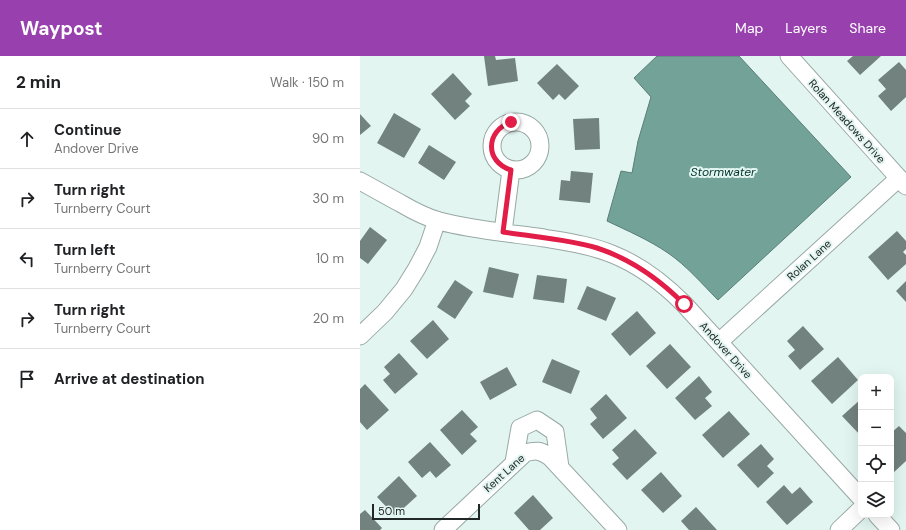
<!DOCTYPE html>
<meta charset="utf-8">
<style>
:root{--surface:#fff;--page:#f2f2f2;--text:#202124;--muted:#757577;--line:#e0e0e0;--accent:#9841ae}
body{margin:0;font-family:"DM Sans",sans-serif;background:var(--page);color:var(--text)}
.controls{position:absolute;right:12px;bottom:12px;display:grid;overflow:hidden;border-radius:8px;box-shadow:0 4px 16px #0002}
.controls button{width:36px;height:36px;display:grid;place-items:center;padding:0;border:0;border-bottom:1px solid var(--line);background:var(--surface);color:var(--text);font:20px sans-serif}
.scale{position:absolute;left:12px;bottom:10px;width:108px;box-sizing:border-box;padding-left:4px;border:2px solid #202726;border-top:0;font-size:11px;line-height:14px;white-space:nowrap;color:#202726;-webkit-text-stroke:3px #e2f5f0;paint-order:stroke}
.stop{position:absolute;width:12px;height:12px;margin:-9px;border:3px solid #e11d48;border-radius:50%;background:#fff}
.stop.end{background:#e11d48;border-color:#fff;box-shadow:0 1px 4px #0008}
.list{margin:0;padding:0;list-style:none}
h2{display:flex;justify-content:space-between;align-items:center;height:52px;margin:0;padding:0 16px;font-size:17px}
h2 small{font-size:13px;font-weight:400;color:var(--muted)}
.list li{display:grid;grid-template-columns:26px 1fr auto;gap:12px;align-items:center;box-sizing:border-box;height:60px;padding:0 16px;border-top:1px solid var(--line)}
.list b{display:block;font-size:15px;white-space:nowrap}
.list p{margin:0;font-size:13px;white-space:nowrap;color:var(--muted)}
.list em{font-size:13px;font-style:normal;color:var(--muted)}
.icon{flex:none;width:22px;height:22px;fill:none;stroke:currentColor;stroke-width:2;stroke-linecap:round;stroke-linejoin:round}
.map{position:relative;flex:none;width:546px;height:474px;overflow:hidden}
header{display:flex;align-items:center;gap:24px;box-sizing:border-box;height:56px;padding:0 20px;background:var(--accent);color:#fff}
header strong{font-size:19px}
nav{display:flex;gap:22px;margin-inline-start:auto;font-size:14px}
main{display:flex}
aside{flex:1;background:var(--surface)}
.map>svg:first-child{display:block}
.water{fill:#73a398;stroke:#5a7e76}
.building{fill:#72827e}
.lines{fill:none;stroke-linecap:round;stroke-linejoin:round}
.street-casing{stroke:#98a9a5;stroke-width:19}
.street{stroke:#fff;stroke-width:17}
.route{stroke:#e11d48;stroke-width:5}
.labels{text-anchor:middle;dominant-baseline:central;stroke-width:4;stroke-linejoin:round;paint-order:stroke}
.street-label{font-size:11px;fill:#202726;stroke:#e2f5f0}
.water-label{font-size:12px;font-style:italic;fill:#02322b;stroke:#e2f5f0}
</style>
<header>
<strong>Waypost</strong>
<nav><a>Map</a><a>Layers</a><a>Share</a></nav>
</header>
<main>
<aside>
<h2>2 min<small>Walk · 150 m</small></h2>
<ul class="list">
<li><svg class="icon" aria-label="ahead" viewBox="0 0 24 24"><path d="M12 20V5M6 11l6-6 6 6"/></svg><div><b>Continue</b><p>Andover Drive</p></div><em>90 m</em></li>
<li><svg class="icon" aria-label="right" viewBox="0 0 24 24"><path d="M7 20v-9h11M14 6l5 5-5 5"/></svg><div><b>Turn right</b><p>Turnberry Court</p></div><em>30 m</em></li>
<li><svg class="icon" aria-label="left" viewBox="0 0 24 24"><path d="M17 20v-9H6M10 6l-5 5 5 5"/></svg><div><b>Turn left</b><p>Turnberry Court</p></div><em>10 m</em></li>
<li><svg class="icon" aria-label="right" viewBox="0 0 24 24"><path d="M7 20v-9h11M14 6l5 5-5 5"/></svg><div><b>Turn right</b><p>Turnberry Court</p></div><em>20 m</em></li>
<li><svg class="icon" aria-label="arrive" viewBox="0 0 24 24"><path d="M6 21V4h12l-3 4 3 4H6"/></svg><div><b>Arrive at destination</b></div></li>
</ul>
</aside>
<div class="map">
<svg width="546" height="474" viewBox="0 0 546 474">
<rect width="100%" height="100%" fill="#e2f5f0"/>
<!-- water -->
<path class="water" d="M297,0h82l112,121 -133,123c-16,-16 -31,-34 -50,-47 -19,-13 -40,-22 -61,-32l14,-50 11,2 6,-32 13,-44 -17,-19z"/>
<!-- building -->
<path class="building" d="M124,0h11l1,4 19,-2 3,23 -30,5z
M493,0h28l-21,19 -13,-14z
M539,6l7,8v27l-15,14 -13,-15 8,-7 -8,-9z
M197,8l22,22 -14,14 -6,-6 -6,6 -16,-17z
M93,17l19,21 -7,7 5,5 -15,14 -24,-26z
M34,57l27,16 -17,29 -27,-15z
M0,58l11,12 -11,9z
M239,62l1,31 -25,1 -2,-31z
M69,89l27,17 -12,18 -26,-17z
M211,115l22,2 -3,30 -31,-3 2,-20 9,1z
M10,171l17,13 -19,24 -8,-6v-17z
M537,175l9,10v8l-3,3 3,3v9l-18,16 -20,-23z
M129,211l30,7 -6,24 -30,-6z
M177,219l30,4 -3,24 -31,-4z
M95,224l18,12 -18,27 -18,-12z
M546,225v21l-10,-11z
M227,230l29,12 -10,23 -29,-12z
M277,255l19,22 -26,23 -19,-22z
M73,264l16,19 -22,20 -17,-18z
M443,270l21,23 -24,21 -12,-14 7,-6 -8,-9z
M310,288l21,23 -24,22 -21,-23z
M39,297l19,21 -23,20 -12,-14 7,-6 -6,-7z
M478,301l20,23 -26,24 -21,-23z
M192,303l28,12 -9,23 -29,-12z
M147,311l10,18 -27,15 -10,-18z
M339,320l13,16 -7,6 7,8 -17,14 -20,-22z
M5,328l24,26 -22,20 -7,-8v-33z
M246,338l21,24 -24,21 -13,-15 7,-6 -7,-9z
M501,343v37l-19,-20z
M102,354l16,17 -8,7 7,7 -15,14 -22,-25z
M369,355l21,23 -27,24 -21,-23z
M539,370l7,7v28l-13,12 -2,-2v-38z
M275,373l22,24 -30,27 -15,-16 7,-6 -7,-8z
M70,386l21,23 -15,13 -6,-7 -8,7 -14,-16z
M401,388l13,15 -7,7 7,7 -16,15 -21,-23z
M301,416l21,24 -19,17 -22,-23z
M39,420l18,20 -22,20 -18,-19z
M424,429l8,9 8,-7 13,15 -26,23 -21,-23z
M173,439l20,23 -13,12h-11l-15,-17z
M336,451l21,23h-28l-8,-9z
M5,454l17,18 -2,2h-20v-16z"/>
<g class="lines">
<defs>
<path id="street" d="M429,0l117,130
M132 90a24 24 0 1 1 48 0a24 24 0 1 1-48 0Z
M0,125c13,7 27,15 40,22 12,7 25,14 39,18 34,9 70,12 105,17 23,4 46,7 68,16 28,11 51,29 72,50l177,194
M143,176l8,-62
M0,280l25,-24 19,-23 13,-21 11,-21 9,-27
M359,286l180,-164
M154,406l6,-34 17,-8 18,12 5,35
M517,459l14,15
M83,474l82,-77c11,-3 15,-3 25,4l68,73
M479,474l22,-21"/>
</defs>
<!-- street casing -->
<use href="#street" class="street-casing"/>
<!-- street -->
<use href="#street" class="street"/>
</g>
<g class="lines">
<!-- route -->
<path class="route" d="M151,66c-26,9 -26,40 0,48l-8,62c31,5 64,7 94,16 34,11 62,31 87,56"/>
</g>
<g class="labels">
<!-- street labels -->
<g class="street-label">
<text transform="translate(487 65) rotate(48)">Rolan Meadows Drive</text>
<text transform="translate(449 204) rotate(-42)">Rolan Lane</text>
<text transform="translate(366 294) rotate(48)">Andover Drive</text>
<text transform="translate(144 417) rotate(-42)">Kent Lane</text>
</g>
<!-- water labels -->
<g class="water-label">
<text x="363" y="116">Stormwater</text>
</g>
</g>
</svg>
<div class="controls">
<button>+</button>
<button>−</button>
<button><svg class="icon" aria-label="locate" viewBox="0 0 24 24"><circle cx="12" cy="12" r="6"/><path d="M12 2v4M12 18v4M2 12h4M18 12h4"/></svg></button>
<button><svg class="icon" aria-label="layers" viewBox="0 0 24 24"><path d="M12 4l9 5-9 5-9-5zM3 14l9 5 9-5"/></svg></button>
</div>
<div class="scale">50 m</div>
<div class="stop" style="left:324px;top:248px"></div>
<div class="stop end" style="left:151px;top:66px"></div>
</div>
</main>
